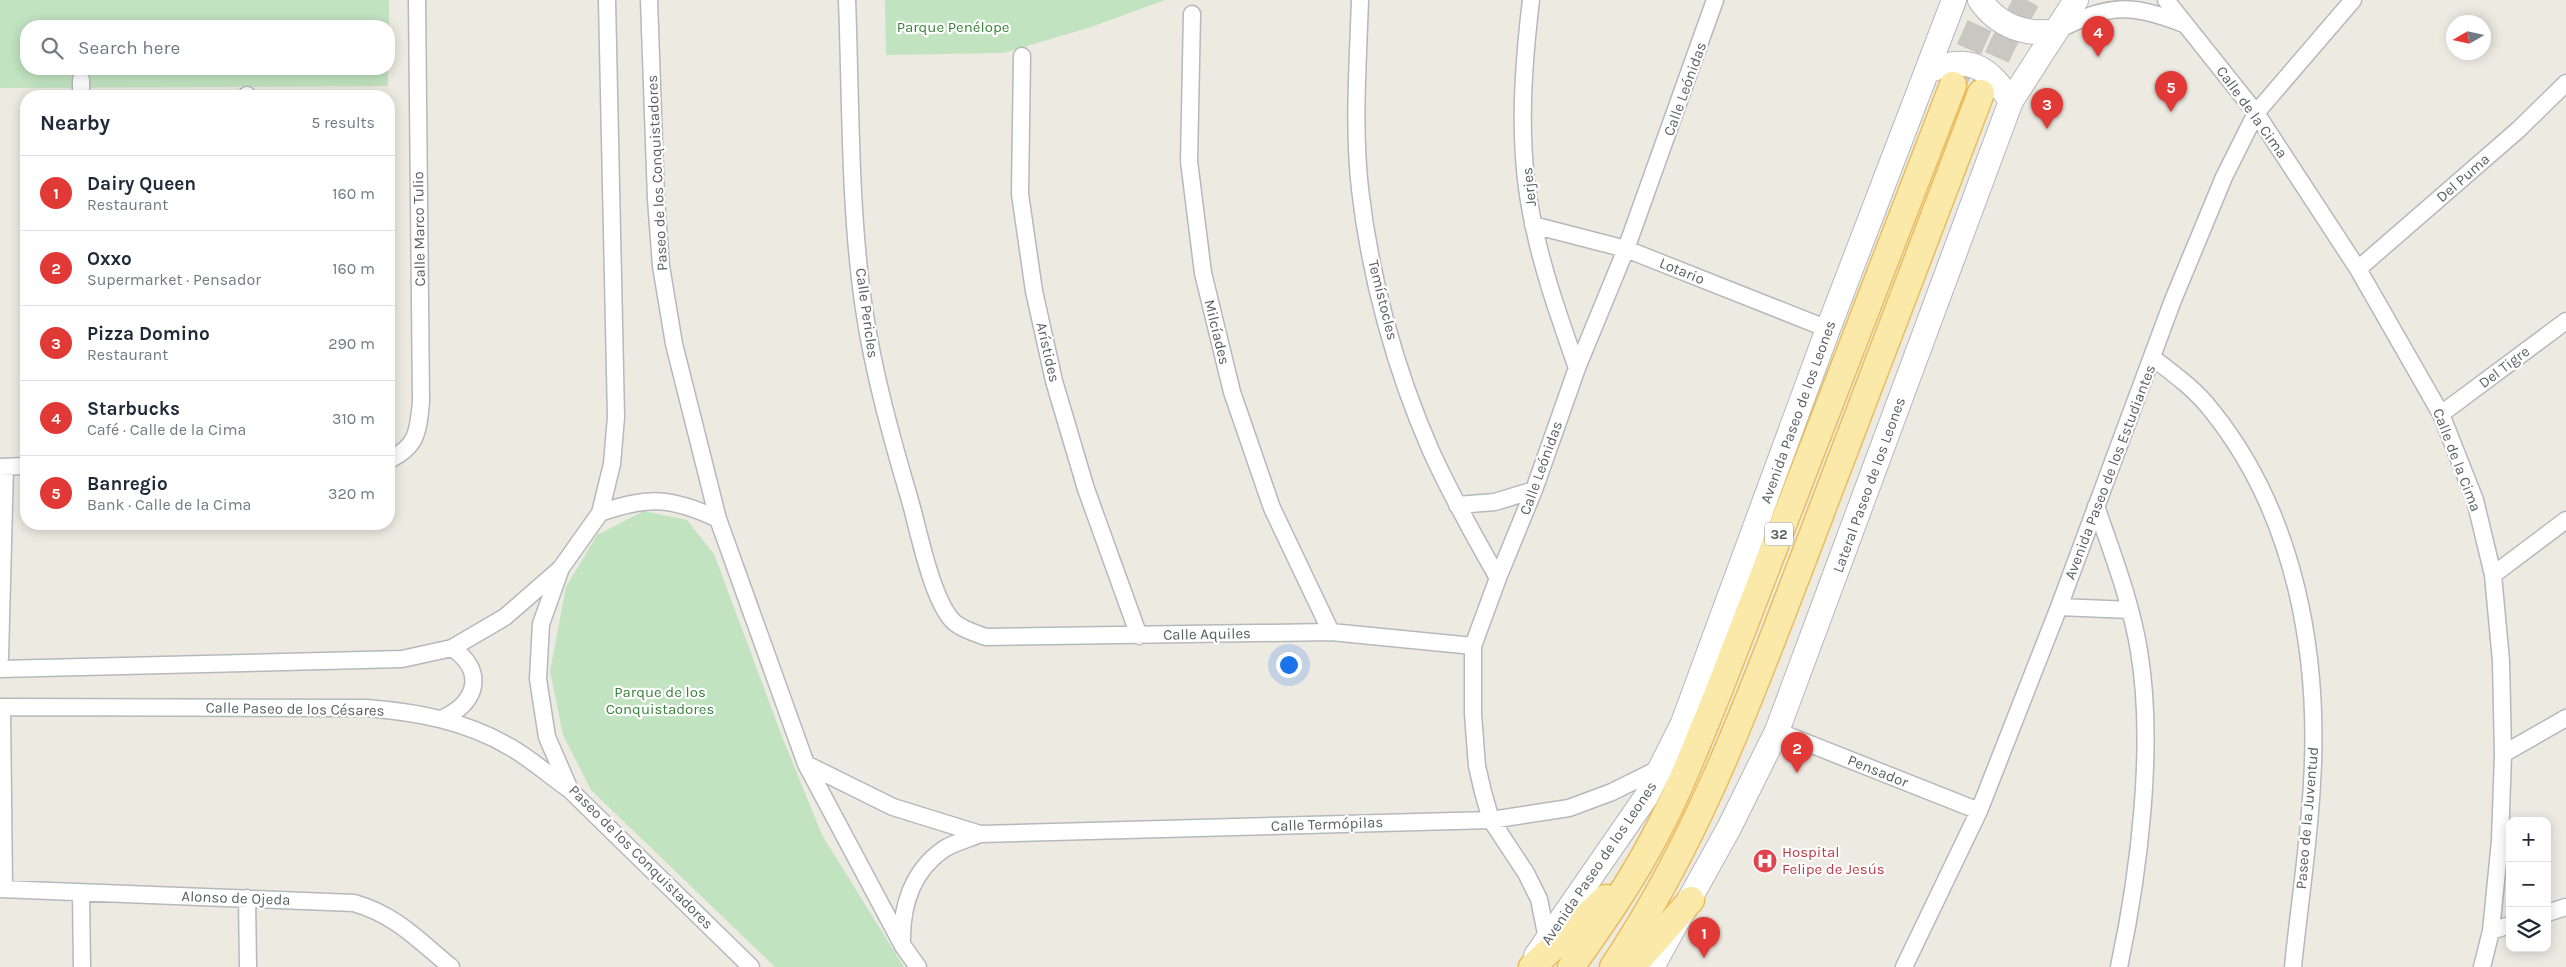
<!DOCTYPE html>
<meta charset="utf-8">
<style>
:root{--surface:#fff;--page:#f2f2f3;--text:#1f2937;--muted:#747a83;--line:#e0e1e3;--accent:#e13935}
body{margin:0;font-family:Karla,sans-serif;background:var(--page);color:var(--text)}
.controls{position:absolute;right:15px;bottom:15px;display:grid;overflow:hidden;border-radius:10px;box-shadow:0 2px 12px #0003}
.controls button{width:45px;height:45px;display:grid;place-items:center;padding:0;border:0;border-bottom:1px solid var(--line);background:var(--surface);color:var(--text);font:25px sans-serif}
.compass{position:absolute;left:2446px;top:15px;width:45px;height:45px;border-radius:50%;background:var(--surface);box-shadow:0 2px 12px #0003;rotate:261deg}
.you{position:absolute;left:1288px;top:664px;width:18px;height:18px;margin:-12px;border:4px solid #fff;border-radius:50%;background:#1a73e8;box-shadow:0 0 0 8px #1a73e833}
.badge{display:grid;place-items:center;width:32px;height:32px;border-radius:50%;background:var(--accent);color:#fff;font-size:16px;font-weight:700}
.pin{position:absolute;translate:-50% -41px;filter:drop-shadow(0 1px 2px #0008)}
.pin::after{content:'';position:absolute;top:26px;width:18px;height:15px;background:inherit;clip-path:polygon(0 0,100% 0,50% 100%)}
.list{margin:0;padding:0;list-style:none}
h2{display:flex;justify-content:space-between;align-items:center;height:65px;margin:0;padding:0 20px;font-size:21px}
h2 small{font-size:16px;font-weight:400;color:var(--muted)}
.list li{display:grid;grid-template-columns:32px 1fr auto;gap:15px;align-items:center;box-sizing:border-box;height:75px;padding:0 20px;border-top:1px solid var(--line)}
.list b{display:block;font-size:19px;white-space:nowrap}
.list p{margin:0;font-size:16px;white-space:nowrap;color:var(--muted)}
.list em{font-size:16px;font-style:normal;color:var(--muted)}
.icon{flex:none;width:28px;height:28px;fill:none;stroke:currentColor;stroke-width:2;stroke-linecap:round;stroke-linejoin:round}
.map{position:relative;flex:none;width:2566px;height:967px;overflow:hidden}
.search{position:absolute;background:var(--surface);box-shadow:0 2px 12px #0003;left:20px;top:20px;width:375px;height:55px;display:flex;align-items:center;gap:12px;box-sizing:border-box;padding:0 18px;border-radius:20px;color:var(--muted);font-size:19px}
.panel{position:absolute;background:var(--surface);box-shadow:0 2px 12px #0003;left:20px;top:90px;width:375px;height:440px;border-radius:20px}
.map>svg:first-child{display:block}
.green{fill:#c1e3c0}
.lines{fill:none;stroke-linecap:round;stroke-linejoin:round}
.primary-tunnel{stroke:#c8c7c2;stroke-width:26;stroke-dasharray:26 13;stroke-linecap:butt}
.street-casing{stroke:#b5b8bc;stroke-width:19}
.secondary-casing{stroke:#b4b7bc;stroke-width:26}
.primary-casing{stroke:#eabc5e;stroke-width:29}
.street{stroke:#fff;stroke-width:16}
.secondary{stroke:#fff;stroke-width:24}
.primary{stroke:#fbe9a9;stroke-width:26}
.labels{text-anchor:middle;dominant-baseline:central;stroke-width:4.5;stroke-linejoin:round;paint-order:stroke}
.shield{fill:#fff;stroke:#8c8e91;stroke-width:1}
.shield-label{font-size:14px;font-weight:bold;fill:#5b5e62}
.park-label{font-size:15px;fill:#398339;stroke:#fff}
.street-label{font-size:15px;fill:#5b5e62;stroke:#fff}
.health-label{font-size:15px;fill:#be3a42;stroke:#fff;text-anchor:start}
</style>
<div class="map">
<svg width="2566" height="967" viewBox="0 0 2566 967">
<rect width="100%" height="100%" fill="#edeae2"/>
<!-- green -->
<path class="green" d="M0,0h389v27l-363,-1v43h362v17l-388,2z
M885,0h280l-74,27 -88,26 -117,2z
M644,511l43,9 27,34 69,185 39,96 82,132h-129l-184,-177 -28,-55 -13,-64 16,-84 31,-52z"/>
<g class="lines">
<!-- primary-tunnel -->
<path class="primary-tunnel" d="M1953,85l38,-85
M1981,93l21,-47 25,-46"/>
<defs>
<path id="street" d="M607,0l9,417 -4,47 -12,49 -39,55 -20,56 -3,55 9,58 23,53 181,177
M649,0l7,199 5,67 13,78 44,175 88,245 97,182 15,21
M847,0c4,102 2,208 17,309 10,67 28,130 47,195 8,29 22,100 44,119 9,7 20,10 31,14l345,-5 142,14
M1360,0c-2,62 -7,127 0,189 10,88 35,180 71,262 20,44 43,85 67,127
M1531,0c-9,75 -14,153 3,227 10,48 27,95 43,141
M2166,0l90,113 102,156 83,145 34,86 18,75 8,86 2,93 -3,87 -9,90 -9,36
M1192,14l-3,147 14,112 29,119 40,116 59,124
M2058,30c51,-26 72,-27 126,-6
M1022,56l-2,138 14,97 20,90 32,108 53,147
M81,80v16
M247,95v1
M1533,225l93,24 202,80
M2358,269l160,-139 48,-47
M2153,358c21,16 43,32 59,53 83,103 108,243 100,372 -3,61 -13,123 -19,184
M2441,414l125,-93
M389,460c29,-14 29,-29 32,-58l-4,-402
M0,467l26,-1
M1457,505l38,-3 39,-12
M2096,506c16,47 35,95 43,145 16,95 0,222 -20,316
M600,513c48,-17 71,-16 118,6
M2493,575l73,-55
M2059,607l71,3
M0,658l5,-191
M0,669l402,-10 50,-11 53,-31 55,-48
M0,707l366,1c51,4 100,13 144,39 21,12 40,29 60,43
M2,708l2,181
M443,718c34,-15 43,-47 9,-70
M1777,731l202,80
M2503,754l63,-36
M806,764l87,43 87,27 511,-14 78,-12 43,-16 50,-25
M0,889l354,14c42,12 64,37 97,64
M81,893l1,74
M247,898l1,69
M2547,913l19,-6
M2491,931l19,-6
M1547,939l-8,-40 -13,-26 -35,-53 -8,-28 -6,-26 -4,-52v-68l25,-68 36,-88 43,-122 49,-119 89,-249
M902,944c-1,-37 10,-73 42,-95 11,-7 25,-10 36,-15
M1904,967l75,-156 80,-204 114,-307 51,-123 32,-64 97,-113"/>
<path id="secondary" d="M1980,0c18,26 46,36 76,31
M1927,71c42,-16 60,-6 84,30
M1536,956l110,-159 37,-74 145,-394 126,-329
M1652,967l77,-139 48,-97 234,-630 65,-101"/>
<path id="primary" d="M1532,967l74,-69
M1571,967c30,-42 60,-85 84,-131 25,-46 43,-95 63,-143l235,-608
M1613,967c85,-126 137,-269 191,-410 59,-155 118,-309 177,-464
M1632,967l59,-67"/>
</defs>
<!-- street casing -->
<use href="#street" class="street-casing"/>
<!-- secondary casing -->
<use href="#secondary" class="secondary-casing"/>
<!-- primary casing -->
<use href="#primary" class="primary-casing"/>
<!-- street -->
<use href="#street" class="street"/>
<!-- secondary -->
<use href="#secondary" class="secondary"/>
<!-- primary -->
<use href="#primary" class="primary"/>
</g>
<!-- icons -->
<defs>
<symbol id="hospital-disc" viewBox="-11 -11 22 22"><circle r="9.5" fill="#e0444e" stroke="#fff"/><path d="M-5-5h3v3.5h4V-5h3V5h-3V1.5h-4V5h-3Z" fill="#fff"/></symbol>
</defs>
<g fill-rule="evenodd">
<use href="#hospital-disc" x="1751" y="847" width="28" height="28"/>
</g>
<g class="labels">
<!-- shield labels -->
<rect class="shield" x="1765" y="522.5" width="28" height="23" rx="4"/>
<g class="shield-label">
<text x="1779" y="534">32</text>
</g>
<!-- park labels -->
<g class="park-label">
<text x="953" y="27">Parque Penélope</text>
<text x="660" y="692">Parque de los<tspan x="660" dy="17">Conquistadores</tspan></text>
</g>
<!-- street labels -->
<g class="street-label">
<text transform="translate(1685 89) rotate(-70)">Calle Leónidas</text>
<text transform="translate(2252 112) rotate(54)">Calle de la Cima</text>
<text transform="translate(657 173) rotate(-93)">Paseo de los Conquistadores</text>
<text transform="translate(2463 178) rotate(-41)">Del Puma</text>
<text transform="translate(1529 187) rotate(-96)">Jerjes</text>
<text transform="translate(419 229) rotate(-91)">Calle Marco Tulio</text>
<text transform="translate(1682 271) rotate(22)">Lotario</text>
<text transform="translate(1383 300) rotate(76)">Temístocles</text>
<text transform="translate(867 313) rotate(82)">Calle Pericles</text>
<text transform="translate(1217 332) rotate(76)">Milcíades</text>
<text transform="translate(1048 352) rotate(77)">Arístides</text>
<text transform="translate(2504 367) rotate(-37)">Del Tigre</text>
<text transform="translate(1798 412) rotate(-70)">Avenida Paseo de los Leones</text>
<text transform="translate(2457 460) rotate(69)">Calle de la Cima</text>
<text transform="translate(1541 468) rotate(-70)">Calle Leónidas</text>
<text transform="translate(2110 472) rotate(-69)">Avenida Paseo de los Estudiantes</text>
<text transform="translate(1869 485) rotate(-70)">Lateral Paseo de los Leones</text>
<text transform="translate(1207 634) rotate(-1)">Calle Aquiles</text>
<text transform="translate(295 709) rotate(1)">Calle Paseo de los Césares</text>
<text transform="translate(1878 771) rotate(22)">Pensador</text>
<text transform="translate(2307 818) rotate(-85)">Paseo de la Juventud</text>
<text transform="translate(1327 824) rotate(-2)">Calle Termópilas</text>
<text transform="translate(641 857) rotate(45)">Paseo de los Conquistadores</text>
<text transform="translate(1599 863) rotate(-56)">Avenida Paseo de los Leones</text>
<text transform="translate(236 898) rotate(2)">Alonso de Ojeda</text>
</g>
<!-- health labels -->
<g class="health-label">
<text x="1782" y="852">Hospital<tspan x="1782" dy="17">Felipe de Jesús</tspan></text>
</g>
</g>
</svg>
<div class="controls">
<button>+</button>
<button>−</button>
<button><svg class="icon" aria-label="layers" viewBox="0 0 24 24"><path d="M12 4l9 5-9 5-9-5zM3 14l9 5 9-5"/></svg></button>
</div>
<svg class="compass" viewBox="-18 -18 36 36"><path d="M0-13l5 13h-10z" fill="#e53935"/><path d="M0 13l5-13h-10z" fill="#747a83"/></svg>
<div class="you"></div>
<div class="pin badge" style="left:1704px;top:958px">1</div>
<div class="pin badge" style="left:1797px;top:773px">2</div>
<div class="pin badge" style="left:2047px;top:129px">3</div>
<div class="pin badge" style="left:2098px;top:57px">4</div>
<div class="pin badge" style="left:2171px;top:112px">5</div>
<div class="search"><svg class="icon" aria-label="search" viewBox="0 0 24 24"><circle cx="10" cy="10" r="6"/><path d="M15 15l6 6"/></svg>Search here</div>
<section class="panel">
<h2>Nearby<small>5 results</small></h2>
<ul class="list">
<li><span class="badge">1</span><div><b>Dairy Queen</b><p>Restaurant</p></div><em>160 m</em></li>
<li><span class="badge">2</span><div><b>Oxxo</b><p>Supermarket · Pensador</p></div><em>160 m</em></li>
<li><span class="badge">3</span><div><b>Pizza Domino</b><p>Restaurant</p></div><em>290 m</em></li>
<li><span class="badge">4</span><div><b>Starbucks</b><p>Café · Calle de la Cima</p></div><em>310 m</em></li>
<li><span class="badge">5</span><div><b>Banregio</b><p>Bank · Calle de la Cima</p></div><em>320 m</em></li>
</ul>
</section>
</div>
